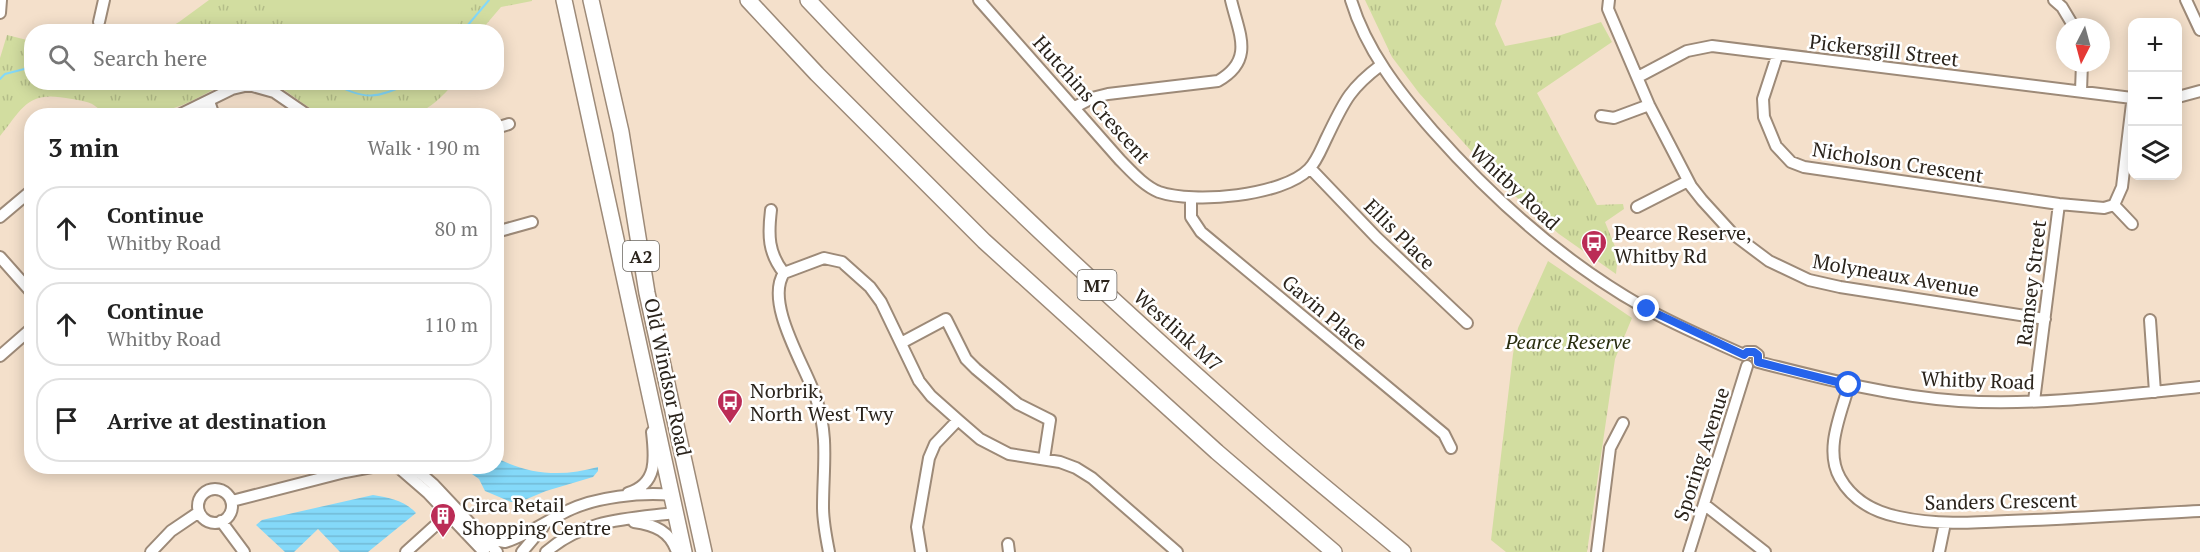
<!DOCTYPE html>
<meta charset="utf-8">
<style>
:root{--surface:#fff;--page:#f6f6f6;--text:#222;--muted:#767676;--line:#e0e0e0}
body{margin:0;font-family:"PT Serif",serif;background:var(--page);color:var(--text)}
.controls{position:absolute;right:18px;top:18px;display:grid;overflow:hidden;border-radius:12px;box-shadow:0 3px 15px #0003}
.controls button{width:54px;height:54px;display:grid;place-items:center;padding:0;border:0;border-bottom:2px solid var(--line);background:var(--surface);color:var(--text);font:30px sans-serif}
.compass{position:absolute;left:2056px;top:18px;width:54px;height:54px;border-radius:50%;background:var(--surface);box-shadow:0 3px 15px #0003;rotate:186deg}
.stop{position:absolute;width:18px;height:18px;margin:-14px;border:4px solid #2563eb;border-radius:50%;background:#fff}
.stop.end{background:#2563eb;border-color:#fff;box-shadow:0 2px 6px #0008}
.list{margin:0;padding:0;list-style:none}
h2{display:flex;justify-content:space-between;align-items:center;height:78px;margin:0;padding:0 24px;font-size:26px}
h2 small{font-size:20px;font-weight:400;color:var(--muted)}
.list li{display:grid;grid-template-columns:39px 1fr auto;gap:18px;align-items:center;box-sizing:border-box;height:84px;margin:0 12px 12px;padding:0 12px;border:2px solid var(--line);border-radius:24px}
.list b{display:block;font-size:22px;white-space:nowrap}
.list p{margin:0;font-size:20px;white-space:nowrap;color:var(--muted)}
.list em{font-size:20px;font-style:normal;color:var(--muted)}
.icon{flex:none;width:33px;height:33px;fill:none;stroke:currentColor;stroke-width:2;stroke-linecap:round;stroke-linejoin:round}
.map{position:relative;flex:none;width:2200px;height:552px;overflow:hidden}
.search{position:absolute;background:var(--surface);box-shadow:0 3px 15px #0003;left:24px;top:24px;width:480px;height:66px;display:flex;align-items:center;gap:15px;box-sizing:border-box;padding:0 21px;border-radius:24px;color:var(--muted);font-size:22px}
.panel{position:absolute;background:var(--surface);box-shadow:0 3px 15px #0003;left:24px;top:108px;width:480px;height:366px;border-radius:24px}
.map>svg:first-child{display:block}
.park{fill:url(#park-tufts)}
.garden{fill:#d2dda0}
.water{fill:url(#water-rules)}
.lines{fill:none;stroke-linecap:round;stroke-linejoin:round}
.stream{stroke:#84d9f9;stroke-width:2}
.minor-casing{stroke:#9d8a78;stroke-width:14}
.highway-casing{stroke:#9d8a78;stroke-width:18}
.minor{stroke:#fff;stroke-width:10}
.highway{stroke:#fff;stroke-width:15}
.route{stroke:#2563eb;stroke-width:8}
.labels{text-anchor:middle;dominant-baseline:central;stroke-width:5;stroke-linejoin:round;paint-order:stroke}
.shield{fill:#fff;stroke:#6a655f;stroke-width:1.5}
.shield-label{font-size:18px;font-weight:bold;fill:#2a231b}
.street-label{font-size:20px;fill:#2a231b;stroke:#fff}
.poi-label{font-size:20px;fill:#2a231b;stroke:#fff;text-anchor:start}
.park-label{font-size:20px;font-style:italic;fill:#292e0f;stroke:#fff}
</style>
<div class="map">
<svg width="2200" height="552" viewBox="0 0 2200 552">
<defs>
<pattern id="park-tufts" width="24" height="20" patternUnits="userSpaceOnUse" patternTransform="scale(1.5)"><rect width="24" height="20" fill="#d2dda0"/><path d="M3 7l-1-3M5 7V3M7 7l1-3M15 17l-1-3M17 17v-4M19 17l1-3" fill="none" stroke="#b4bd89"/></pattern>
<pattern id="water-rules" width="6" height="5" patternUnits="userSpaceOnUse" patternTransform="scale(1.5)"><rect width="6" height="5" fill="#84d9f9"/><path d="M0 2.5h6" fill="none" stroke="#72bad5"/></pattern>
</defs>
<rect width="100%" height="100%" fill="#f4e0cb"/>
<!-- park -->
<path class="park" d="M209,0h323v1l-31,6 -18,21 1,3 -322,1 17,-10z
M1365,0h137l-7,24 10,22 56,-11 40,-13 11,20 -75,51 60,112 26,-1 1,5 -19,13 13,32 -2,20 -57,-40 -59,-51 -81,-90 -27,-36z
M7,35l24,6 1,41 195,1c-22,10 -45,26 -70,29 -19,2 -34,-4 -52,3 -12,-13 -16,-13 -33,-16 -44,-9 -47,6 -72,37v-78z
M270,83h184c-10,12 -24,26 -39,31 -9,4 -79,4 -89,1 -20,-5 -36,-25 -56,-32z
M1548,261l84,57 -17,41 -28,193h-81l-15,-12 22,-186 5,-26z"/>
<!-- garden -->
<path class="garden" d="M276,0h202l-26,31 -138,1z"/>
<!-- water -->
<path class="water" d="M497,458c32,17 66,19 101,9v4l-5,6 -47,14 -24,10 -11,1 -26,-11 -6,-12 -17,-12 34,-1z
M373,495c17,3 31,5 43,18l-48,39h-28l-22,-23 -24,23h-9l-29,-27 6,-5z"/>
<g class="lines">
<!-- stream -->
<path class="stream" d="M462,32l27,-32
M0,79l5,-5 27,-7
M100,82l33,7 38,-7
M331,82c33,19 47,17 80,0"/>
<defs>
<path id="minor" d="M979,0l141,160c11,11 24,26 39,32 35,12 124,4 150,-23 8,-8 13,-22 18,-32 17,-35 22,-48 54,-72
M1351,0c15,50 48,92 82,131 62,70 130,131 212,177 32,18 66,32 99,47
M1609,0l-1,9 41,96 42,81 11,14 31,34 36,27 40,19 31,7 205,32
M2054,0l8,7 12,20
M2186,0l14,30
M0,13l1,-13
M99,22l5,-22
M1777,56l-14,43 1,18 12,29 15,16 13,5 255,37 45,4 10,-3 8,-18 10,-84
M1638,77l49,-26 25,-5 420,52
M2081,91l1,-28
M2178,97l22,-6
M209,101l5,15
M1075,107l17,-9 16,-4 110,-13c37,-21 21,-47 13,-81
M177,116l55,-27 17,-4 25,7 35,24
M1601,116l13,2 35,-13
M496,128l13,-4
M1310,168l67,70 90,85
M1191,198v19l10,15 243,202 7,14
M2114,205l18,19
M1637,207l51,-26
M771,210c-3,25 -3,43 13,63
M0,217l32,-27
M496,232l36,-10
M0,257l32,36
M2150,320l5,72
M901,343l45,-24 20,40 10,10 42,35 32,16 -6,39
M1744,355l3,-3h7l4,3v7
M0,356l32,-28
M1758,362c67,17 132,34 201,39 80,5 162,-6 241,-14
M1849,385c-8,29 -25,65 -9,93 13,23 34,34 59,39 36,8 72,6 109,4 64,-2 128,-7 192,-10
M2034,401l25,-197
M389,466l21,3 9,3 14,12 64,68
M398,467l30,26 56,59
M198 506a17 17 0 1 1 34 0a17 17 0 1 1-34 0Z
M628,493c30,-9 27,-35 24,-61
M232,501l113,-29 32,-6
M1705,505l60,47
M221,521l23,31
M634,522c21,3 36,9 43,30
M474,528l20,12 11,2c22,-7 42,-21 62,-31 28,-14 74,-19 105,-16
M1008,544l1,8
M151,552l20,-21 28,-19
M406,552l42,-38
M522,552l21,-25
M546,552c38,-33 81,-33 129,-39
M829,552c-3,-15 -6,-30 -6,-45 0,-40 6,-70 -7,-109 -10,-31 -52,-95 -32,-125l40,-15 18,4 28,25 11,15 38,79 12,15 27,24 22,19 29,15 51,8 16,6 16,10 85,74
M921,552l-4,-25 12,-69 6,-14 23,-24
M1597,552l13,-104 13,-25
M1689,552l58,-186
M1939,552l6,-29"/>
<path id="highway" d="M564,0l120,552
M591,0l30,132 26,161 57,259
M748,0l69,74 167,167 233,211 117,100
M808,0c145,154 300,298 459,438 44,39 91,76 136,114"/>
</defs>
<!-- minor casing -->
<use href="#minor" class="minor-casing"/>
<!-- highway casing -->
<use href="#highway" class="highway-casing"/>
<!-- minor -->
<use href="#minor" class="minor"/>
<!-- highway -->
<use href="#highway" class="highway"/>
</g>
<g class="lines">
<!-- route -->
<path class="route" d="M1647,309l97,46 3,-3h7l4,3v7l91,23"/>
</g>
<!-- icons -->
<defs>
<symbol id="bus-pin" viewBox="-11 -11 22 30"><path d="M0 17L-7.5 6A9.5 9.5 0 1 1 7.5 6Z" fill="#bb2c56" stroke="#fff"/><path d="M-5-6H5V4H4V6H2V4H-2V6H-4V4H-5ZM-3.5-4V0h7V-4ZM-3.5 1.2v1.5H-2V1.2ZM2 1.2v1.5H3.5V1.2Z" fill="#fff"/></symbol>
<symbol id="building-pin" viewBox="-11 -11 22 30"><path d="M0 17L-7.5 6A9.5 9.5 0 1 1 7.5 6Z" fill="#bb2c56" stroke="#fff"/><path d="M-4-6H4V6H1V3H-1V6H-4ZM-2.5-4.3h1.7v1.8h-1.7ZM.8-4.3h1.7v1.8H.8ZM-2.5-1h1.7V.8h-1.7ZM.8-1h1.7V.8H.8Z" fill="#fff"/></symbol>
</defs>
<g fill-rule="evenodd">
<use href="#bus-pin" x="1579" y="228" width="30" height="40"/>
<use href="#bus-pin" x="715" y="387" width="30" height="40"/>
<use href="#building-pin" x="428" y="501" width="30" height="40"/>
</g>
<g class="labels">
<!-- shield labels -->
<g class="shield">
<rect x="623" y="241" width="36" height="30" rx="4.5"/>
<rect x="1077.5" y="270" width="39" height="30" rx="4.5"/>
</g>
<g class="shield-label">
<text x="641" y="256">A2</text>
<text x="1097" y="285">M7</text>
</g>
<!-- street labels -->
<g class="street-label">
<text transform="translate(1884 50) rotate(7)">Pickersgill Street</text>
<text transform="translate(1092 99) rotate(48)">Hutchins Crescent</text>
<text transform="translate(1898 162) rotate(9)">Nicholson Crescent</text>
<text transform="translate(1515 187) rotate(43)">Whitby Road</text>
<text transform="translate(1400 234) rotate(45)">Ellis Place</text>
<text transform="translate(1896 275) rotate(10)">Molyneaux Avenue</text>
<text transform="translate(2031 283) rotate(-83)">Ramsey Street</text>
<text transform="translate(1325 312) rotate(40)">Gavin Place</text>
<text transform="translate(1178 330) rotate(42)">Westlink M7</text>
<text transform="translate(668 377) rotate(78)">Old Windsor Road</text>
<text transform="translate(1978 380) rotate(2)">Whitby Road</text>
<text transform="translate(1701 454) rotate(-72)">Sporing Avenue</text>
<text transform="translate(2001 501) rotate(-1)">Sanders Crescent</text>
</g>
<!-- poi labels -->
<g class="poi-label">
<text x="1614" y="232">Pearce Reserve,<tspan x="1614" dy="23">Whitby Rd</tspan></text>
<text x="750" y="390">Norbrik,<tspan x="750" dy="23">North West Twy</tspan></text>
<text x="462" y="504">Circa Retail<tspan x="462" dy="23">Shopping Centre</tspan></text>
</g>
<!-- park labels -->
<g class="park-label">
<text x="1568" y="341">Pearce Reserve</text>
</g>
</g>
</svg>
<div class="controls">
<button>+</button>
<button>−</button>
<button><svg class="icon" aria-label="layers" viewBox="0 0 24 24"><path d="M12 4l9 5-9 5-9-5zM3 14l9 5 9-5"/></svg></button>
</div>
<svg class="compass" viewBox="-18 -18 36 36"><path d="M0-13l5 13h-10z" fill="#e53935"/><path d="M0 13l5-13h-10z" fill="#767676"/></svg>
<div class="stop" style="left:1849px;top:385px"></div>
<div class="stop end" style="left:1647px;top:309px"></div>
<div class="search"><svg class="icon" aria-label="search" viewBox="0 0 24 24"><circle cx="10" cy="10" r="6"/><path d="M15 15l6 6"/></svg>Search here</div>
<section class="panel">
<h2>3 min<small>Walk · 190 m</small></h2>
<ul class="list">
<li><svg class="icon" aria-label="ahead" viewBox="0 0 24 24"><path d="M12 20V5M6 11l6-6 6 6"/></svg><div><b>Continue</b><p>Whitby Road</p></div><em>80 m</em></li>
<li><svg class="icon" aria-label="ahead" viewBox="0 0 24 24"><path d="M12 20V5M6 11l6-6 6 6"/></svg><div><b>Continue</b><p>Whitby Road</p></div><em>110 m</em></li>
<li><svg class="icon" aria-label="arrive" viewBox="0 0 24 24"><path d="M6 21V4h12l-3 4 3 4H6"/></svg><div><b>Arrive at destination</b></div></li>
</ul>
</section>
</div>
